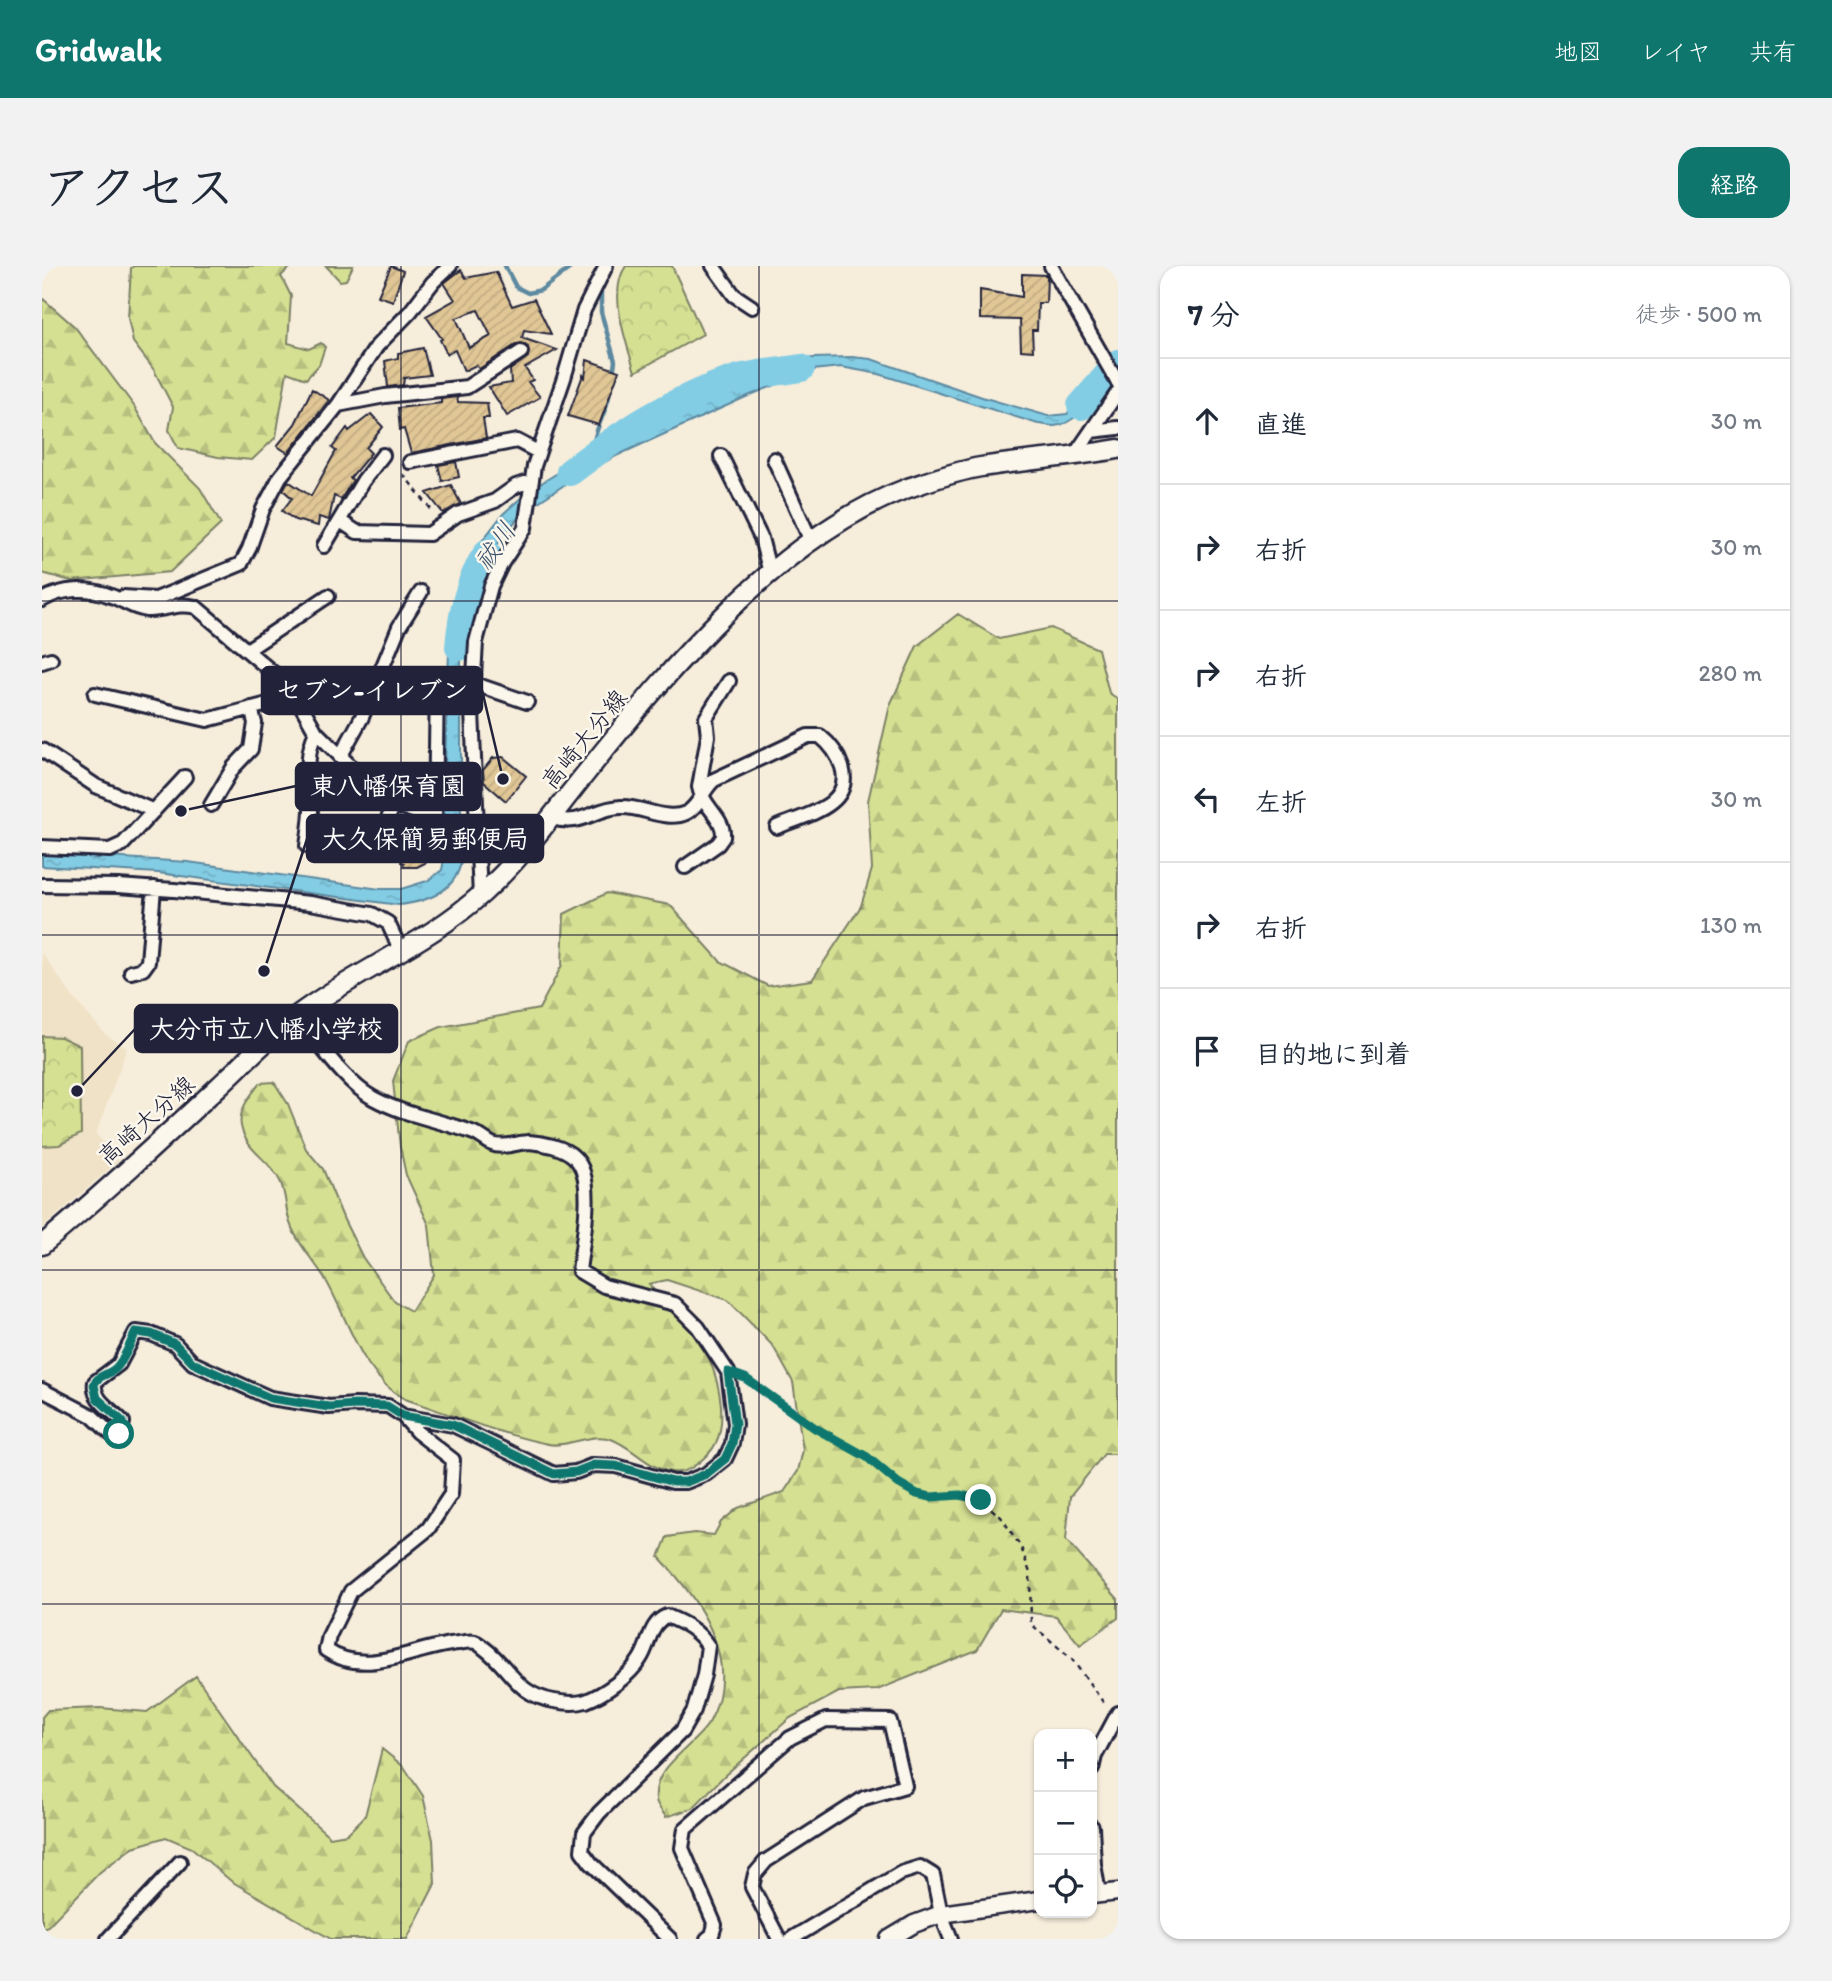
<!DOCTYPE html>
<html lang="ja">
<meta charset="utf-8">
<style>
:root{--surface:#fff;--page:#f2f2f3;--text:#1f2937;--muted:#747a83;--line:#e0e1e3;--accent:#0f766e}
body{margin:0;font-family:Itim,"Klee One",sans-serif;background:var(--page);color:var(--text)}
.controls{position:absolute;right:21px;bottom:21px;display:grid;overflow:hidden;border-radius:14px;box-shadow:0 2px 5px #0004}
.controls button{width:63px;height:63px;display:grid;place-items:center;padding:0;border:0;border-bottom:2px solid var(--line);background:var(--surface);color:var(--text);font:35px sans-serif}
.stop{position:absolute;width:21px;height:21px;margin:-16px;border:5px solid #0f766e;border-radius:50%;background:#fff}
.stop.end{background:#0f766e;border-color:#fff;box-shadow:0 2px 7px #0008}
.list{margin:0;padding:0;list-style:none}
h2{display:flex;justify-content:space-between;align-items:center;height:91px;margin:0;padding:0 28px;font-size:30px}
h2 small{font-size:23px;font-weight:400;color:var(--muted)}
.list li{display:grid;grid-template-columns:46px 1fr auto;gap:21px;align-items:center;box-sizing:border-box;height:126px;padding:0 28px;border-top:2px solid var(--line)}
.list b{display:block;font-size:26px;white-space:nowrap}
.list em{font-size:23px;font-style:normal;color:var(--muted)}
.icon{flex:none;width:38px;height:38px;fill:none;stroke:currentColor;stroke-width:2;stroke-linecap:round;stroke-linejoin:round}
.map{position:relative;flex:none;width:1076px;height:1673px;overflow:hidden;border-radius:21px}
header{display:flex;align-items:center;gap:42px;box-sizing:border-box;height:98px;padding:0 35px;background:var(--accent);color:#fff}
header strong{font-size:33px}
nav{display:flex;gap:38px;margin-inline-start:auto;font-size:24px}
.intro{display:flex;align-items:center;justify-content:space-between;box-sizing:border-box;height:168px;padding:0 42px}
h1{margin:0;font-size:49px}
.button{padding:18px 32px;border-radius:21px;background:var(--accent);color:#fff;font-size:24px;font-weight:700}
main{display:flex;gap:42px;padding:0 42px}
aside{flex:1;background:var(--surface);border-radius:21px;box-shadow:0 2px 5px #0004}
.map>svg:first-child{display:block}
.built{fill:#f0e2c6}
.forest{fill:url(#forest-firs);stroke:#7c8166;stroke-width:2}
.park{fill:url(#park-crowns);stroke:#7c8166;stroke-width:2}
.water{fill:url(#water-ripples);stroke:#5c89a0;stroke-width:2}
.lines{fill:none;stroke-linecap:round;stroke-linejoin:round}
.stream{stroke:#5c89a0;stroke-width:4.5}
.river{stroke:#83cde4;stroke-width:28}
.building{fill:url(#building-hatch);stroke:#22223b;stroke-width:2;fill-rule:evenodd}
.minor-casing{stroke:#22223b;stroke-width:18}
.tertiary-casing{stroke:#22223b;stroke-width:21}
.secondary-casing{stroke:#22223b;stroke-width:23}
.path{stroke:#22223b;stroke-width:2.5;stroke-dasharray:5 5;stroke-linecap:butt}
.minor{stroke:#fbf7ec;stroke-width:12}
.tertiary{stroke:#fbf7ec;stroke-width:16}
.secondary{stroke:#fbf7ec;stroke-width:18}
.route{stroke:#0f766e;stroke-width:9}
.grid{fill:none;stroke:#22223b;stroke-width:2;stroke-opacity:0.55}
.labels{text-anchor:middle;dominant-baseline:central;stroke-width:5;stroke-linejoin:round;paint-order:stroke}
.street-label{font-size:24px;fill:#22223b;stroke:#fbf7ec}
.water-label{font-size:26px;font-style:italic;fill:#3f556e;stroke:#fbf7ec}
.leader{fill:none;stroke:#22223b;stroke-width:2.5}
.callout-dot{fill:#22223b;stroke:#fbf7ec;stroke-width:2.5}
.callout{fill:#22223b;stroke:#22223b;stroke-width:2.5}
.callout-label{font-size:26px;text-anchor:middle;font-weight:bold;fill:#fff}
</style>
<header>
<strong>Gridwalk</strong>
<nav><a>地図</a><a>レイヤ</a><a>共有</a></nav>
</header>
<div class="intro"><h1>アクセス</h1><a class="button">経路</a></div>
<main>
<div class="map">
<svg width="1076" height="1673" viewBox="0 0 1076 1673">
<defs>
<pattern id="forest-firs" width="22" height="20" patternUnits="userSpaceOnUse" patternTransform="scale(1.75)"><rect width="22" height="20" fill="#d5e092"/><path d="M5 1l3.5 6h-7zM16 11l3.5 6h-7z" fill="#b7c07f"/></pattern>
<pattern id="park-crowns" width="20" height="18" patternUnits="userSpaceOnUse" patternTransform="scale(1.75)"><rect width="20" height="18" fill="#d5e092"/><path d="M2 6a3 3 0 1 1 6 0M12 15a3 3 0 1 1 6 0" fill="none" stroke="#b7c07f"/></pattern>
<pattern id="water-ripples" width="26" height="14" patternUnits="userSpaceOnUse" patternTransform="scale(1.75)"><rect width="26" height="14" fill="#83cde4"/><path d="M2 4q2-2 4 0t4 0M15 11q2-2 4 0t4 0" fill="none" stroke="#71b0c4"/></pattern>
<pattern id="building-hatch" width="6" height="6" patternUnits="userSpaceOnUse" patternTransform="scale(1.75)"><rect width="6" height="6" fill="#e1c796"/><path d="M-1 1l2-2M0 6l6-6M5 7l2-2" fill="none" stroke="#c1ab82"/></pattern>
</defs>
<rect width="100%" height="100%" fill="#f6eddb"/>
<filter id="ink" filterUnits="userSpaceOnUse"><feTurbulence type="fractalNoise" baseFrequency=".0143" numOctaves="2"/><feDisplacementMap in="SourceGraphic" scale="14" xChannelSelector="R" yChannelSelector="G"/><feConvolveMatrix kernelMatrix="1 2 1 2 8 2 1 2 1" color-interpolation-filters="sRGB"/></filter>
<g filter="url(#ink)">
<!-- built -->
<path class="built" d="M0,687l33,47 31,35 21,13 -31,86 22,27 -76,67z"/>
<!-- forest -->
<path class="forest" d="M92,0h158l-11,10 10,20 -3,47 21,6 12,-6 4,4 -6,18 -13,14 -19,-7 -11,65 -24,23 -34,-3 -40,-9 -9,-18 4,-23 -19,-37 -21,-28 -5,-24 3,-50z
M284,0h27l-7,14 -6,1z
M0,32l33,29 59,79 21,37 45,45 21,36 -51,48 -99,9 -29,-8z
M916,348l41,25 52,-11 47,21 11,44 9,6v755h-14l-34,43 -4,43 52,59v19l-38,27 -24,-29 -55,-7 -24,41 -100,40 -38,2 -49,26 -66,58 -31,32 -27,9c-3,-5 -10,-12 -10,-18 -4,-33 41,-54 54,-78 32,-61 -10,-121 -51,-164l8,-20 27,-4 20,2 7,-13 17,-14 46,-16 14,-21 5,-21 -10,-68 -20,-36 -45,-46 -61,-20 -18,4c14,18 32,33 47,51 20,26 39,94 12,119 -10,10 -21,20 -36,18 -25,-4 -39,-25 -61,-33 -19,-7 -44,9 -63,5 -49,-10 -96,-29 -143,-45 -45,-24 -56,-80 -81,-122 -10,-16 -25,-32 -32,-49 -7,-14 -5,-33 -12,-47 -10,-22 -34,-29 -39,-55 -3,-17 10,-31 19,-43l14,-1 14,22 18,45 17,20 21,51 19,38 32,44 16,9 23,-36 -5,-50 -23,-50 -6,-28 -7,-66 16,-40 32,-14 98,-18 23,-44 2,-51 43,-21 63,12 50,56 48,25 44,-6 49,-74 11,-37 -4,-68 22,-96 27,-59z
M154,1410l77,111 57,50 17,-3 18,-18 17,-67 22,18 19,29 10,44 2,44 -28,55h-76l-100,-58 -39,-33 -26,-11 -33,10 -33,25 -52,54 -6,2v-211l6,-7 52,-2 47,4z"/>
<!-- park -->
<path class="park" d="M584,0h46l31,68 -68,38c-8,-28 -28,-80 -9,-106z
M0,770l19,1 19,9 1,88 -22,11 -17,1z"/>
<!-- water -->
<path class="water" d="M810,91l19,2 114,39 63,18 19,-2 37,-41 4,6c-13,16 -31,46 -54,47 -5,0 -11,-2 -16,-2l-159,-50 -38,-7 -29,3 -64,26 -132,60 -38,20 -55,36 -20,24 -37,57 -5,54v215c-6,31 -35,40 -62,43l-241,-32 -116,-7v-13l146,9 192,27h21l26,-8 15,-11 2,-11c-1,-81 4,-161 6,-242h4l6,-39 11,-23 32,-41 21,-19 22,-15 38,-23 41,-21 84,-39 87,-36 17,-3z"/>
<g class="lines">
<!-- stream -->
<path class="stream" d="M463,0l11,21 12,6 13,-3 32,-24
M559,20v26l14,49 -2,13
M551,188c-1,-21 12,-38 16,-58"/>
<!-- river -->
<path class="river" d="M1039,140l37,-43
M528,206c51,-39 104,-74 166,-93 20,-6 43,-7 65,-11
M417,381c3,-34 9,-64 28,-94"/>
</g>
<!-- building -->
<path class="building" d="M349,0l12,5 -10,30 -15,-5z
M419,4l5,8 30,-6 16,34 22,-7 17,35 -27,-4 -2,8 35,12 -32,18 8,12 -5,2 12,15 -33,19 -18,-29 22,-4 -1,-13 18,-13v-10l-7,-4 -4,1 -38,25 -3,-4 -12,6 -9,-21 -8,4 -7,-14 2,-1 -16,-23 29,-16 -11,-17zM436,44l13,26 -22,12 -13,-30z
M980,8l24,1 1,2 -1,26h-8l-1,27h-5l1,21 -12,-1 -1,-30 -40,-1v-29l42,7z
M381,82l7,27 -26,3 -1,7 -15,2 -3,-26 13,-3v-5z
M545,94l32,11 -20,54 -31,-9 15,-41 2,3z
M270,123l17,11 -41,53 -11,-7 18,-22z
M415,131l1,5 29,1 2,15h-6l3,20 -75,15 -7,-24 -4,1 -2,-22 43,-5v-4z
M329,148l12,13 -17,21 5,5 -21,25 3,2 -12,19 -7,-3 -5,24 -10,-3 -1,9 -23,-6 -13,-9 10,-13 -9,-8 5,-9 23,15 25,-45 -4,-3 15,-20 2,3z
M414,196l3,15 -17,4 -4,-16z
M409,219l10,19 -18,9 -16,-20z
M461,491l23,19 -20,25 -22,-19 -1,-12 10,-12z
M355,557l36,13 -5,13 6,2 -9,12 -8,4h-14l1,-4 -3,-1 4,-13 -15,-6z"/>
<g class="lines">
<defs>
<path id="minor" d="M671,0l21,29 18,12
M1009,0l67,117
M296,139l47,-9 82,-9 54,-35
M1049,165l27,-3
M679,190l40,82 9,35
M1032,190l44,-64
M732,193l37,82
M368,196l107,-21 21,11
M298,255l17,11 72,2 29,-20 37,-13 21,-15 15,-5
M282,280l39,-65 20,-26
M81,331l33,2 85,-35 8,-15 14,-40 17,-32 58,-72 39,-59 33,-34 23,-30 17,-16
M0,334c21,-12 46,-13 69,-4 12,4 23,13 36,14 18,1 29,-8 49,-3l96,82 24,43 65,64 13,8 82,31
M205,384l81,-54
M0,396l9,-3
M430,417l55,19
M53,428l112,26 91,-24
M0,484l54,36 58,25
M298,491l22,-40 37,-90 22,-35
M169,539l22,-37 18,-19 4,-26 -4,-15
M510,552c31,9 41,-10 69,-11 21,-1 45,15 65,6 13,-6 17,-24 28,-33l94,-44h12c10,8 18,19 22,31 12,39 -37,48 -65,60
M393,553l2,-139
M332,579l9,-14 11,-27
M265,580c2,-15 5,-31 4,-46 -1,-27 -7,-42 5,-68
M0,581l68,3 13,-6 62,-67
M643,601l33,-23 5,-7c2,-19 -21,-31 -24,-50l9,-51 -2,-18 23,-37
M0,619l76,1 56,4 136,13 62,11 16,9 13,28
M438,631l-8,-186 4,-69 15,-56 11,-23 23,-35 9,-62 30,-88 20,-68 22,-44
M89,706l12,-3 5,-7 6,-74
M254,750c22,25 48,66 77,82 33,18 67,22 101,35 7,3 12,8 18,11 11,5 26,-2 37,-2 14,1 35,5 45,15 23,20 8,86 5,114l25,15 71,18 23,23 30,45 7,52 -3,20 -7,15 -19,15 -20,8h-13l-57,-16 -22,-1 -18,7 -22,2 -101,-49 -50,-9
M0,1124l50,26 19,18 5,1 5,-4 2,-9c-11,-13 -31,-21 -28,-40l24,-18 17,-32 15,2 24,10 18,19 77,35 59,9 26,-2 33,1 15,10 14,16 36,28 -2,34 -23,35 -77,62 -22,45 -3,14c42,29 89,-4 133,-7 5,-1 12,-2 16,-1 4,1 6,4 9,6 28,21 31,46 70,53 10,2 22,3 32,0 18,-7 44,-25 54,-42 10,-15 9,-36 27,-43 17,7 31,14 41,30l-4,29 -10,35 -12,21 -83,82 -15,20 -2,18 9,12 79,76
M1050,1503l3,-13 23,-43
M1050,1561l2,37 5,30
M66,1673l72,-77
M665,1673l5,-4 3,-10 -33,-77 3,-19 105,-91 36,-18 64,1 15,65 -41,12 -98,63 -11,13 -3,13 27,52
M749,1673l110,-66 19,-6 13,8 8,39 10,25"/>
<path id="tertiary" d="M1050,1629l26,-3
M847,1673l25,-15 27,-10 98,-14"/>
<path id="secondary" d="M0,979c60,-50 117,-103 175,-157 26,-24 52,-52 82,-74 59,-44 129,-71 184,-121 40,-36 69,-78 103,-120 83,-104 194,-238 322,-285 24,-8 48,-17 73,-21 45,-7 92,-10 137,-18"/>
</defs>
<!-- minor casing -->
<use href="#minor" class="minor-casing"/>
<!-- tertiary casing -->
<use href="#tertiary" class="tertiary-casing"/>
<!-- secondary casing -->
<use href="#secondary" class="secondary-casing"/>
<!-- path -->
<path class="path" d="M361,208l31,39
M700,1111l73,51 52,29 31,26 19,11 14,4 29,-3 21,5 20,17 20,30 9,26 1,51 40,34 35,48"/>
<!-- minor -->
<use href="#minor" class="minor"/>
<!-- tertiary -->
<use href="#tertiary" class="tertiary"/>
<!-- secondary -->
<use href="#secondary" class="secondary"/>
</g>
</g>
<g class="lines" filter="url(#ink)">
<!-- route -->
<path class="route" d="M77,1168l4,-12 -26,-24 -3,-13c4,-11 14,-9 22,-17 9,-9 14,-25 20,-36l15,2 24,10 18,19 77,35 59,9 26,-2 32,1 16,10 50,9 101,49 22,-2 18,-7 22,1 57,16h13l20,-8 19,-15 7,-15 3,-20 -7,-52 17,6 70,50 52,29 31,26 19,11 14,3 29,-2 21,5"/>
</g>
<!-- grid -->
<path class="grid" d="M359,0v1673M717,0v1673M0,335h1076M0,669h1076M0,1004h1076M0,1338h1076"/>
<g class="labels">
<!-- street labels -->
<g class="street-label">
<text transform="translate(542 473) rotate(-51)">高崎大分線</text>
<text transform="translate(104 854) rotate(-42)">高崎大分線</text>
</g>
<!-- water labels -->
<g class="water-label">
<text transform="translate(453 280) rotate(-55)">祓川</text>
</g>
</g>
<!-- callouts -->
<path class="leader" d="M461 513L440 424M139 545L254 520M222 705L265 573M35 825L93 763"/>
<g class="callout-dot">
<circle cx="461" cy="513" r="7"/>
<circle cx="139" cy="545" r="7"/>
<circle cx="222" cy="705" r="7"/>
<circle cx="35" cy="825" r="7"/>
</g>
<g class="callout">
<rect x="220" y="401" width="220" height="47" rx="7"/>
<rect x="254" y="497" width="184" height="47" rx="7"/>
<rect x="265" y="549" width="236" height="47" rx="7"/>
<rect x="93" y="739" width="262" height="47" rx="7"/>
</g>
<g class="callout-label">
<text x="330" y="433">セブン-イレブン</text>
<text x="346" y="529">東八幡保育園</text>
<text x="383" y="582">大久保簡易郵便局</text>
<text x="224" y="772">大分市立八幡小学校</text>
</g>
</svg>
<div class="controls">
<button>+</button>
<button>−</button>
<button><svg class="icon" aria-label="locate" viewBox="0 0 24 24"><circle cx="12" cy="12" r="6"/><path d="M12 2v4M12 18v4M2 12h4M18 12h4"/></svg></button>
</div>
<div class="stop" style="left:77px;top:1168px"></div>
<div class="stop end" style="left:939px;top:1234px"></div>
</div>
<aside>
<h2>7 分<small>徒歩 · 500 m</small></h2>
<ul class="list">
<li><svg class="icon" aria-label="ahead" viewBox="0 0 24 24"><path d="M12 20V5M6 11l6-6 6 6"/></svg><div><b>直進</b></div><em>30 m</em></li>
<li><svg class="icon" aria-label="right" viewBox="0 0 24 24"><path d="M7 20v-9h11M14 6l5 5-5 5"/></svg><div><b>右折</b></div><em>30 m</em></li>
<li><svg class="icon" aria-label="right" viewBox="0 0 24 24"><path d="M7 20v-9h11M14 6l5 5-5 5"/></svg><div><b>右折</b></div><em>280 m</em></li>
<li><svg class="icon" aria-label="left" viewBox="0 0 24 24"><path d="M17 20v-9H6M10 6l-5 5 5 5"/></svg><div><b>左折</b></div><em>30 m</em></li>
<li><svg class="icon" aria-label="right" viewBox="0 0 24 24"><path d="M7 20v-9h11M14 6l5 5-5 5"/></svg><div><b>右折</b></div><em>130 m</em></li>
<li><svg class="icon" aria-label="arrive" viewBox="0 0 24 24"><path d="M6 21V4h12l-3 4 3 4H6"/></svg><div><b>目的地に到着</b></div></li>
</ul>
</aside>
</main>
